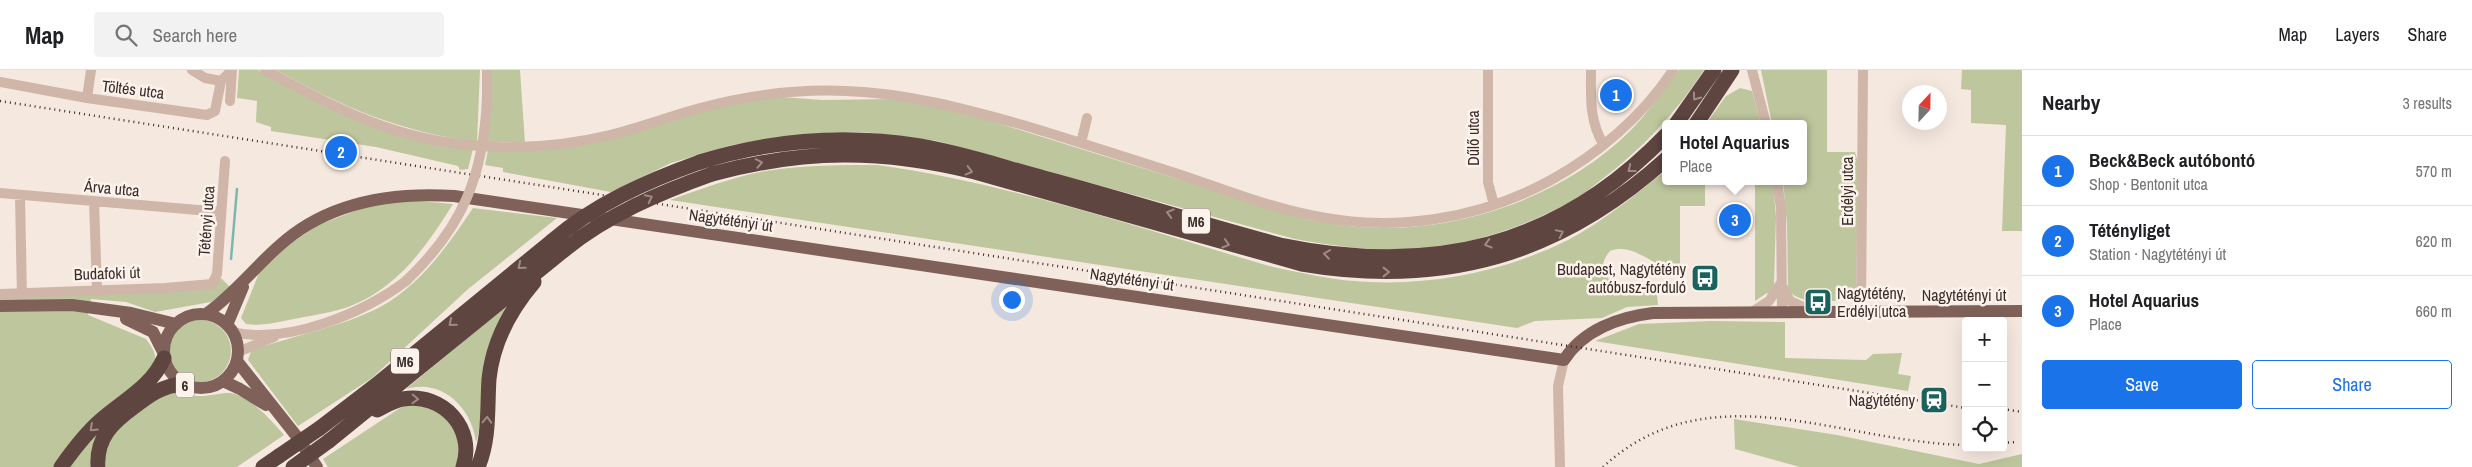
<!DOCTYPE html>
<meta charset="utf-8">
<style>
:root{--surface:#fff;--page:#f2f2f2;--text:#202124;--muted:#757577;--line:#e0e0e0;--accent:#1a73e8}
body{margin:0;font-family:"Archivo Narrow",sans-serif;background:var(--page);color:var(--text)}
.controls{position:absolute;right:15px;bottom:15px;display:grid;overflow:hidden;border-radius:5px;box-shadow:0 5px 20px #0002}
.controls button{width:45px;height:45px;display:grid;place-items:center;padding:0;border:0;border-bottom:1px solid var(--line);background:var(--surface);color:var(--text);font:25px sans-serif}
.compass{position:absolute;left:1902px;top:15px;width:45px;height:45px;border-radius:50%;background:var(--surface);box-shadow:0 5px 20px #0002;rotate:22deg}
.you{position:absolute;left:1011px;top:229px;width:18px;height:18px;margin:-12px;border:4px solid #fff;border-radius:50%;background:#1a73e8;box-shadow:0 0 0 8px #1a73e833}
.badge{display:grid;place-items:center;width:32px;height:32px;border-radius:50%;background:var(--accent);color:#fff;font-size:16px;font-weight:700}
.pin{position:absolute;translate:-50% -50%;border:2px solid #fff;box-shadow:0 1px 5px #0006}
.popup{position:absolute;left:1662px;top:50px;width:145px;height:65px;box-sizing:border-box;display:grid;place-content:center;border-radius:5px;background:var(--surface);filter:drop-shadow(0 1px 4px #0005);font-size:16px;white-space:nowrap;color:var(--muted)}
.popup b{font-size:19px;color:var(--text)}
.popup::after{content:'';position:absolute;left:50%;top:100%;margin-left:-10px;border:10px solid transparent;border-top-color:var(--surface)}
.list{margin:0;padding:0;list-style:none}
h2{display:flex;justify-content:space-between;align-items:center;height:65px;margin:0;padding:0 20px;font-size:21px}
h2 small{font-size:16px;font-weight:400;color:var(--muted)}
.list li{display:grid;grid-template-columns:32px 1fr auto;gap:15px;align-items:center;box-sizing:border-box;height:70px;padding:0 20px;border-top:1px solid var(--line)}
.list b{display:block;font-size:19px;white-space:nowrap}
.list p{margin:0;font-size:16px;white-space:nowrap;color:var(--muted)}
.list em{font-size:16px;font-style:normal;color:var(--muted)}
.actions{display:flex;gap:10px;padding:15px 20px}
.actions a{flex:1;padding:11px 0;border:1px solid var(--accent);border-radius:5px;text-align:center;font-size:18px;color:var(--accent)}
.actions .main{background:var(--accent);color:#fff}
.icon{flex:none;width:28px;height:28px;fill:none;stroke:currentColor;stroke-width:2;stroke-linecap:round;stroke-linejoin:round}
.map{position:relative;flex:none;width:2022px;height:397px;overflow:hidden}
header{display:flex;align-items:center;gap:30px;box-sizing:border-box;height:70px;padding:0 25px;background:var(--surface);border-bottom:1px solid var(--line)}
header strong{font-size:24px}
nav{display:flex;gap:28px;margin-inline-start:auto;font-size:18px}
.search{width:350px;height:45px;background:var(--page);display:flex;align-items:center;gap:12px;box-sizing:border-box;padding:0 18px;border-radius:5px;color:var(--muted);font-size:19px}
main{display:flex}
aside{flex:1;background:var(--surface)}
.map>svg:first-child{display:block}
.green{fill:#bec69d}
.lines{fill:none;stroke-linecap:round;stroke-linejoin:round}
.stream{stroke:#7bb6b1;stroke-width:2.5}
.minor{stroke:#cfb6a9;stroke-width:10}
.major{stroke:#7f6159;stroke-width:12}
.highway{stroke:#5e4540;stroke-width:15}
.rail{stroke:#3c2d2a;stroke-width:2.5;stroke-dasharray:1 4;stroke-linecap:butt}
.minor-bridge{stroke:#cfb6a9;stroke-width:10}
.highway-bridge{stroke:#5e4540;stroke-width:15}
.oneway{stroke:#9d8b85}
.labels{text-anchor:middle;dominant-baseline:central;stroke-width:5;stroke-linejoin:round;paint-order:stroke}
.shield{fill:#fcf3ec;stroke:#766864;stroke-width:1}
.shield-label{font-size:15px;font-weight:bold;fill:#3c2d2a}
.street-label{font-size:16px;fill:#3c2d2a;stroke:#fcf3ec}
.poi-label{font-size:16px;fill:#3c2d2a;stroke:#fcf3ec;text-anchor:end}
</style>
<header>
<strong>Map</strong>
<div class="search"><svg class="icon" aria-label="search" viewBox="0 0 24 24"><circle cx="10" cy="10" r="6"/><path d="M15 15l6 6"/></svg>Search here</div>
<nav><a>Map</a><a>Layers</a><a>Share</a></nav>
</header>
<main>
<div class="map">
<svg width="2022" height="397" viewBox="0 0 2022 397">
<rect width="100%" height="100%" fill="#f5e8df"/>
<!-- green -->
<path class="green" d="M239,0h19l68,37 147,42 -5,20 -8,1 -2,-4 -82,-19 -105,-16v-4l-15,-5 1,-21 -20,-3z
M276,0h204l-3,72c-77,-10 -134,-35 -201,-72z
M489,0h31l5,73 -37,-1z
M1679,0h25c-28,43 -62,79 -103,110 -8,6 -16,13 -24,18 -52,30 -120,52 -180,52 -35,0 -68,-5 -102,-11l-357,-98 -75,-9 -42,1 -89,12 -61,18 -60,29 -108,-20v-4l-18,-3 3,-15 37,1 218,-49 37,-5 43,3 71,-1 32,5 52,13 331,103c16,2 32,6 48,7 95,8 204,-28 272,-95 19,-19 34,-41 50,-62z
M1761,0h66v82h28l3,10 -2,138c-18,0 -60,7 -68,-12l-1,-64 -4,-43h21v-57h-32z
M1962,0h60v161h-20l4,-106 -35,-2v-33l-10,-1z
M1740,18l12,3 9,33h-55l20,-28z
M878,95c133,19 262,63 391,101 33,7 67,15 101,16 67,3 138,-12 198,-42 36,-19 67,-45 98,-70v11h39v25h-25v63c-25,2 -45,-28 -70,-18 -6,7 -9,14 -5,22 7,17 36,10 51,10l2,22 -31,2 -25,11 -67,3 -18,7 -847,-128c32,-11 63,-23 96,-29 37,-6 75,-6 112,-6z
M1755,111h18l3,36 -2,68 -4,10 -3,-2 -12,8z
M419,131l34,3c-26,42 -56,85 -105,103 -15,5 -33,8 -49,11 -17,3 -36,9 -53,6l-5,-6 18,-45 31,-29 28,-19 55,-21z
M473,138l84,10 -90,72 -95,88 -74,48 -50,-66 3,-9c42,-16 89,-23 129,-44 41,-22 68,-62 93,-99z
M221,208l10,10 -20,14 -56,10 -29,-10 -35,-3 -3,16 58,24c8,10 11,17 9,29l-97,99h-58v-170l212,-10z
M508,234c-9,17 -17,34 -22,54 -6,28 -1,57 -10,84 -4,-34 -34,-64 -70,-53z
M169 281a31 31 0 1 1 62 0a31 31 0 1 1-62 0Z
M1711,251l74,1v36l81,2 7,-6 29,-1 -4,21 13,2 -3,15 -313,-50 44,-17z
M181,322c17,7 27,3 45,1 20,-2 46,28 58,42l-47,32h-131l-1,-15 7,-20 19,-16 35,-22z
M423,333c31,10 41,34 33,64h-128l-5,-8 80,-53z
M1734,349l103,16 142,29 43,-10v13h-222l-65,-18z
M103,356l-9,18 -4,23h-22z"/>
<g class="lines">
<!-- stream -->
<path class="stream" d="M231,189l6,-70"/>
<!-- minor -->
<path class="minor" d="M192,0l13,8 16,3
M265,0c38,20 75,41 115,55 74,27 155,28 230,10 32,-8 63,-20 94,-28 46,-12 95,-18 142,-16 61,2 119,18 177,34 53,16 105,33 158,50 42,14 85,31 129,40 81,18 168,5 241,-35 47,-26 92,-64 122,-110
M1488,0v112l6,23
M1591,0c0,28 -2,49 12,74
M1752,0l14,54
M0,12l87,16 120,17 8,-4 6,-30 11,-11
M487,27v-27
M87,28l4,-28
M230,31l2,-31
M1081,73l6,-25
M1777,111l4,27 1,104
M0,123l221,19
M20,125l2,104
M94,131l3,89
M1784,219l6,12 22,10
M0,224l165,-6 47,-4 5,-10 8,-113
M1861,241l2,-241
M1752,242l17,-11 12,-18
M233,262c54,13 131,-19 173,-51
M238,282l36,-15
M1560,397l-2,-81 6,-26"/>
<!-- major -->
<path class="major" d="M0,236l72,-1 59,8 45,11
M164 281a37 37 0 1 1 74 0a37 37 0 1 1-74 0Z
M206,244c27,-19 48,-46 73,-68 48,-44 112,-54 175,-50l1110,164c19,-30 55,-43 89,-47l369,-2
M126,249l27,13 10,20
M227,255l16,-38
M237,291l61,77 19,29
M223,311l17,8 26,16"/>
<!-- highway -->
<path class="highway" d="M1676,54l38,-54
M1696,54l36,-54
M700,92c71,-22 145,-28 220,-16 42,7 83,21 124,32 79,21 157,46 236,67 151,31 277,3 386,-110
M712,104c93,-25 170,-25 263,-2l327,92c141,24 258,-9 364,-105
M377,340c8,-4 16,-9 26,-11 40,-7 73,30 60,68
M320,358l56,-43 176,-144
M329,371l234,-190
M61,397c12,-17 24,-33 40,-47 23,-20 51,-34 63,-62
M98,397c-2,-29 14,-44 36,-60 16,-12 28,-21 48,-23
M263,397l16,-11
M478,397c12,-29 9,-58 11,-88 4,-38 21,-69 45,-97"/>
<!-- rail -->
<path class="rail" d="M0,31l1966,307
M2003,339l19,3
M2003,373l13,-1
M1603,397c106,-98 239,-24 363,-22"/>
<!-- minor-bridge -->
<path class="minor-bridge" d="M406,211c57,-54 78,-106 81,-184"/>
<!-- highway-bridge -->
<path class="highway-bridge" d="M552,171c43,-37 95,-60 148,-79
M563,181c44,-36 96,-58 149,-77
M279,386l41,-28
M293,397l36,-26"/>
</g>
<!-- one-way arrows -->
<defs><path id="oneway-chevron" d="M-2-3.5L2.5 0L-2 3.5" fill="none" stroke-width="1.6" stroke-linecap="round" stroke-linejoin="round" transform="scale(1.25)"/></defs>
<g class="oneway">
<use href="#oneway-chevron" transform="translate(1696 27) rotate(126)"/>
<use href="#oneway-chevron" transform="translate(759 93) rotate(-11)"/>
<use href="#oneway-chevron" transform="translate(1631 99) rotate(142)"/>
<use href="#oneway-chevron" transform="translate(969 101) rotate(14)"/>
<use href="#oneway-chevron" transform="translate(649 128) rotate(-26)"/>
<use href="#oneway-chevron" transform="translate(1170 143) rotate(-164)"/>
<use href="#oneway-chevron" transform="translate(1560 163) rotate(-26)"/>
<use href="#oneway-chevron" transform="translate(1226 174) rotate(17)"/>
<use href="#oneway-chevron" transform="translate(1488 174) rotate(164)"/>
<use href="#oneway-chevron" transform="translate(1327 184) rotate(-172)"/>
<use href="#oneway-chevron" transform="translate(521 196) rotate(141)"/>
<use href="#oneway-chevron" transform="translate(1386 202)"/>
<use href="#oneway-chevron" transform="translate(452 253) rotate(140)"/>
<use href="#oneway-chevron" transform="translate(415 329) rotate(2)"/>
<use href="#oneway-chevron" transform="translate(487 350) rotate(-88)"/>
<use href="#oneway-chevron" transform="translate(93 358) rotate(137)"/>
</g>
<!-- icons -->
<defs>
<symbol id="bus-square" viewBox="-11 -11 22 22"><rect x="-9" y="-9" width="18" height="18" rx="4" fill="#1a625e" stroke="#fcf3ec"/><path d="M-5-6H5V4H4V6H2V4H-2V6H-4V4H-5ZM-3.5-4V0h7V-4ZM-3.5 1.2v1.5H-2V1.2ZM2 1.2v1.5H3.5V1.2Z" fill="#fff"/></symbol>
<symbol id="station-square" viewBox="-11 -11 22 22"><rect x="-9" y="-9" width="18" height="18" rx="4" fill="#1a625e" stroke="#fcf3ec"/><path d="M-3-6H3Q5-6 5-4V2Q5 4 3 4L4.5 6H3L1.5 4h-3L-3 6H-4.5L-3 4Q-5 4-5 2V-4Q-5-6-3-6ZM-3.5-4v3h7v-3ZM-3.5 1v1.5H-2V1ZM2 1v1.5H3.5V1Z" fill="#fff"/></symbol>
</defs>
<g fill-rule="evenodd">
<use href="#bus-square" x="1689" y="192" width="32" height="32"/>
<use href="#bus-square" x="1802" y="216" width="32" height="32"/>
<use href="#station-square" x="1918" y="314" width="32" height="32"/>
</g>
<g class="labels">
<!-- shield labels -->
<g class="shield">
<rect x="1182" y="138.5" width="28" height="25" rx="4"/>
<rect x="391" y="278.5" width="28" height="25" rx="4"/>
<rect x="176" y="302.5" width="18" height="25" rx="4"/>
</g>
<g class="shield-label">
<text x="1196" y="151">M6</text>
<text x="405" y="291">M6</text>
<text x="185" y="315">6</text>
</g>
<!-- street labels -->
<g class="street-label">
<text transform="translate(133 19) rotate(7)">Töltés utca</text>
<text transform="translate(1473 68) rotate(-90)">Dűlő utca</text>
<text transform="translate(112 118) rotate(5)">Árva utca</text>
<text transform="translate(1847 121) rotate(-90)">Erdélyi utca</text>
<text transform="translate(731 150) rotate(8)">Nagytétényi út</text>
<text transform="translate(206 151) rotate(-86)">Tétényi utca</text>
<text transform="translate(107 203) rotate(-2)">Budafoki út</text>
<text transform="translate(1132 209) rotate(8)">Nagytétényi út</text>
<text x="1964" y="225">Nagytétényi út</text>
</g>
<!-- poi labels -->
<g class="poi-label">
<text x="1686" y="199">Budapest, Nagytétény<tspan x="1686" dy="18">autóbusz-forduló</tspan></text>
<text x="1837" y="223" text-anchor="start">Nagytétény,<tspan x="1837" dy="18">Erdélyi utca</tspan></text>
<text x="1915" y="330">Nagytétény</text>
</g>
</g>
</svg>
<div class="controls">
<button>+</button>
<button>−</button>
<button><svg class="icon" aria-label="locate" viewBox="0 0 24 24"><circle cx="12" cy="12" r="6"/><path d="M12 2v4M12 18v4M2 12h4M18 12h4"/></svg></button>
</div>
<svg class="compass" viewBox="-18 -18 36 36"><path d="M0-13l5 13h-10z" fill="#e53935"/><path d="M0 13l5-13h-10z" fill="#757577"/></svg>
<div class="you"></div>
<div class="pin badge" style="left:1616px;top:25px">1</div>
<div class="pin badge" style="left:341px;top:82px">2</div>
<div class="pin badge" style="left:1735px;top:150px">3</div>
<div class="popup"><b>Hotel Aquarius</b>Place</div>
</div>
<aside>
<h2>Nearby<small>3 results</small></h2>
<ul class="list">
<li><span class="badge">1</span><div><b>Beck&amp;Beck autóbontó</b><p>Shop · Bentonit utca</p></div><em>570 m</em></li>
<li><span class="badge">2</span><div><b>Tétényliget</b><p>Station · Nagytétényi út</p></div><em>620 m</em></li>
<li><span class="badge">3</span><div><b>Hotel Aquarius</b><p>Place</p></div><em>660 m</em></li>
</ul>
<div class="actions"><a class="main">Save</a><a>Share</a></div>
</aside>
</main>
